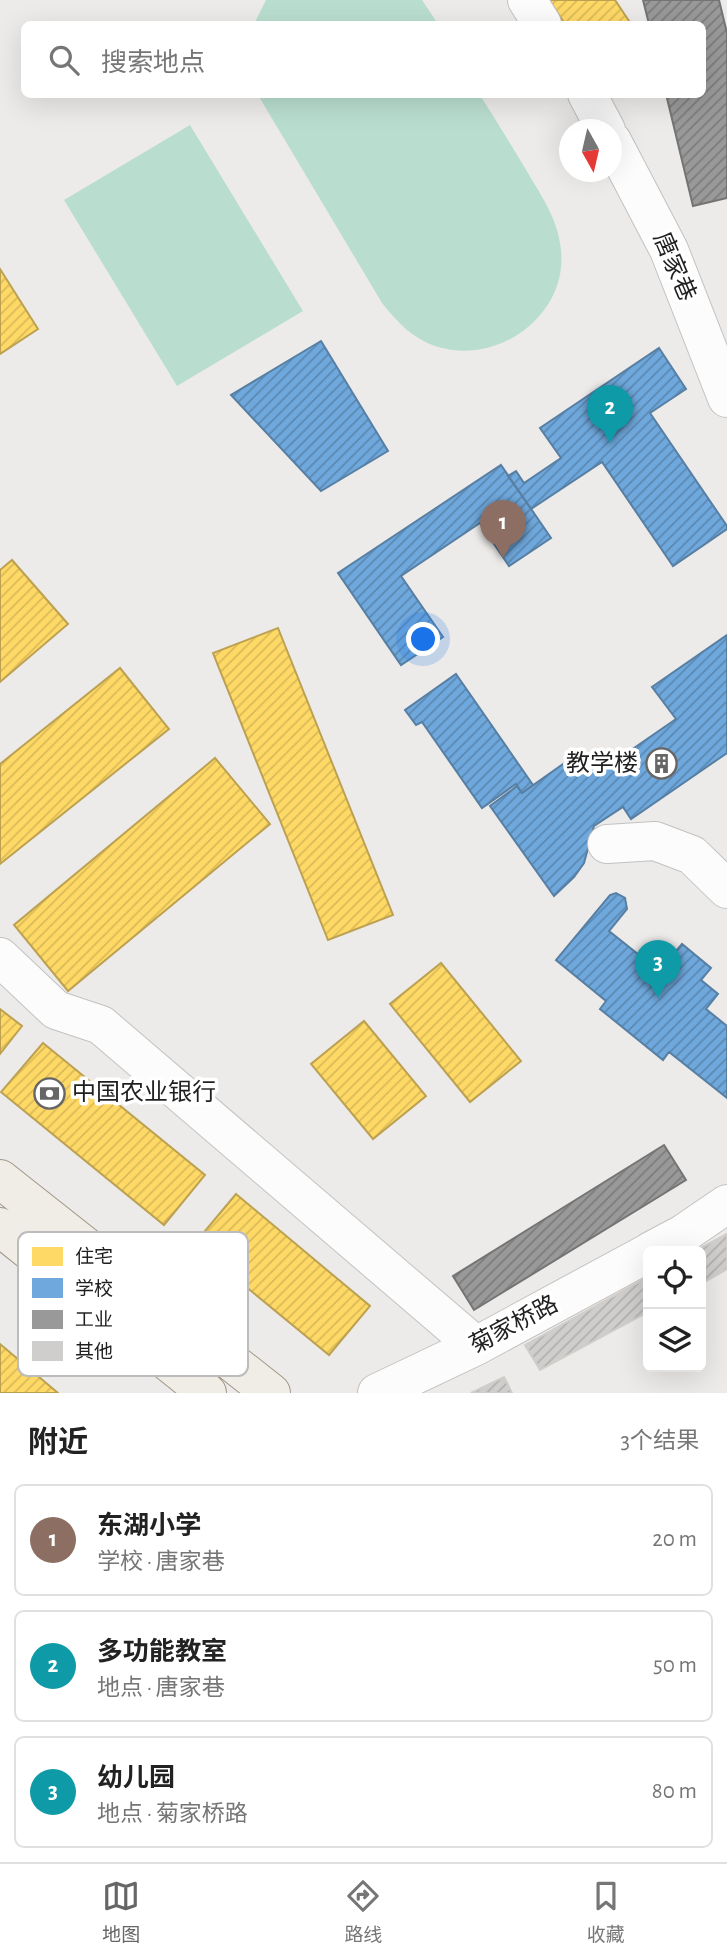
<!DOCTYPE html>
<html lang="zh">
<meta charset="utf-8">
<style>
:root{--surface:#fff;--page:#f2f2f2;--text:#222;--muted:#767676;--line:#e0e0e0;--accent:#676666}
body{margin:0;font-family:"Alegreya Sans","Noto Sans SC",sans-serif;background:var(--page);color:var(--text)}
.controls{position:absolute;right:21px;bottom:21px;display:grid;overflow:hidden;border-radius:10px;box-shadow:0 7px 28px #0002}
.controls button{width:63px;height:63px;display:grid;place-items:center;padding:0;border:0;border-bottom:2px solid var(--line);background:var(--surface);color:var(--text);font:35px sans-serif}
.compass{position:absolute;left:559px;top:119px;width:63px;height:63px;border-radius:50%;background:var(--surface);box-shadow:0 7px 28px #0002;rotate:172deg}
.you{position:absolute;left:424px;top:640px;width:24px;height:24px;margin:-18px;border:5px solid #fff;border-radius:50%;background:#1a73e8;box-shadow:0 0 0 10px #1a73e833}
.badge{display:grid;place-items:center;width:46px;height:46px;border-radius:50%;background:var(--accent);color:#fff;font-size:23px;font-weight:700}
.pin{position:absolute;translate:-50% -58px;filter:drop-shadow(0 2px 4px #0008)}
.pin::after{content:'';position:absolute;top:37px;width:24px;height:21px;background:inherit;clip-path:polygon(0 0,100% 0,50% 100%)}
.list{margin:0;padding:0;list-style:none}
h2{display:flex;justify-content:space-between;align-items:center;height:91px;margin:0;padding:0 28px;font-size:30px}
h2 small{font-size:23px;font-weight:400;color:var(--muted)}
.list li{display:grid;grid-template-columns:46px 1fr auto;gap:21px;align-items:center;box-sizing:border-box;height:112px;margin:0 14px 14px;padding:0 14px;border:2px solid var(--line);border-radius:10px}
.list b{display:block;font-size:26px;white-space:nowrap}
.list p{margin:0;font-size:23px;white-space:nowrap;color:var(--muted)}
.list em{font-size:23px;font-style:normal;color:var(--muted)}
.icon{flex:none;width:38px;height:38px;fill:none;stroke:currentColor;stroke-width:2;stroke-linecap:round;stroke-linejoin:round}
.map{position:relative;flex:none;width:727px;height:1393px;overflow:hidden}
.search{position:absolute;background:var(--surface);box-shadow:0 7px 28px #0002;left:21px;right:21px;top:21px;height:77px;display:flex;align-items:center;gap:18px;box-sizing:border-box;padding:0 24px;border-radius:10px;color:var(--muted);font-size:26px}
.sheet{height:469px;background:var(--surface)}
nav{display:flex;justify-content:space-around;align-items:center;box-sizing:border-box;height:98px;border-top:2px solid var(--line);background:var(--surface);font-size:19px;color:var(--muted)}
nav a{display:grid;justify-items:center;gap:4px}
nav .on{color:var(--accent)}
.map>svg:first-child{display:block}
.pitch{fill:#b9decf}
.homes{fill:url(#homes-hatch);stroke:#bca151;stroke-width:2}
.schools{fill:url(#schools-hatch);stroke:#577fa3;stroke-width:2}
.industry{fill:url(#industry-hatch);stroke:#747474;stroke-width:2}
.building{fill:url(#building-hatch);stroke:#d0cdca;stroke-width:2}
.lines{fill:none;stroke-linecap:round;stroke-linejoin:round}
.minor-casing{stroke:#c3c2c1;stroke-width:40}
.major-casing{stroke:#a19888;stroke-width:40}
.minor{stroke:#fcfcfc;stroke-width:38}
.major{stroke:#f0ece6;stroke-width:38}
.labels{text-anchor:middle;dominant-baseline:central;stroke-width:7;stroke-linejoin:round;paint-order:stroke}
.street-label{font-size:24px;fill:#1f1f1f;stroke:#fff}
.poi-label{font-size:24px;fill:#1f1f1f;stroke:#fff;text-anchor:end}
.key{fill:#fff;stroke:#bcbcbc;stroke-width:2}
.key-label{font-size:19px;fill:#1f1f1f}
</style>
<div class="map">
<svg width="727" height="1393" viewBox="0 0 727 1393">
<defs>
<pattern id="homes-hatch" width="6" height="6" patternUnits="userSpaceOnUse" patternTransform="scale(1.75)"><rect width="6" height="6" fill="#ffd966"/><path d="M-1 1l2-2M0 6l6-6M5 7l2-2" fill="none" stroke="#daba58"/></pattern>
<pattern id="schools-hatch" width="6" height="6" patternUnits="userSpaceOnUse" patternTransform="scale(1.75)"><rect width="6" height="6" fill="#6fa8dc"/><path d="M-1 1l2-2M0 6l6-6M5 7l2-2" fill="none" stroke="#5b88b2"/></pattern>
<pattern id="industry-hatch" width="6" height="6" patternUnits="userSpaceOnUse" patternTransform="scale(1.75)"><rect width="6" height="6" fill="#999"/><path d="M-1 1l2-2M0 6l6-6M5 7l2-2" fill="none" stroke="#7c7c7c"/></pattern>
<pattern id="building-hatch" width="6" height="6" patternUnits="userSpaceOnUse" patternTransform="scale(1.75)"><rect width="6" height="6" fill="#d0cecc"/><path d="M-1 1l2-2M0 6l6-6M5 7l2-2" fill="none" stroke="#b2b0af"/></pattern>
</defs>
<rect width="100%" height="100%" fill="#edebe9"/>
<!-- pitch -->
<path class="pitch" d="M266,0h156l16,24h-184z
M258,95h222c15,24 30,48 45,73 15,26 33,50 36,82 7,66 -65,117 -126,96 -23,-8 -38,-24 -53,-43z
M190,125l113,186 -126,75 -113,-186z"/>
<!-- homes -->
<path class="homes" d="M549,0h66l16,24h-66z
M0,269l38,60 -38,25z
M12,560l56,64 -68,58v-112z
M278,628l115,287 -65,25 -115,-287z
M120,668l49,61 -169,135v-100z
M215,758l55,66 -202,167 -54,-66z
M441,963l80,98 -51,41 -80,-98z
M0,1009l22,17 -22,28z
M364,1021l62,75 -53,43 -62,-75z
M43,1043l162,132 -41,50 -163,-133z
M236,1194l134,112 -41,49 -135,-111z
M0,1344l58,49h-58z"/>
<!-- schools -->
<path class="schools" d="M321,341l67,110 -67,40 -90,-96z
M659,348l27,41 -36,24 77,113v3l-54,37 -71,-104 -71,47 -23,-33 8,-5 8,12 37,-25 -21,-30z
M501,465l50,73 -42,28 -29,-43 -79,53 42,61 -42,28 -63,-92z
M727,635v118l-96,66 -8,-12 -29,19 -10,37 -10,14 -20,19 -64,-90 27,-20 5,7 58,-41 7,10 13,-9 8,13 68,-47 -24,-32z
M456,674l77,111 -11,8 -6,-9 -34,24 -60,-86 -6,3 -11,-15z
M616,893l9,5 2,11 -18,22 34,27 12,-14 16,13 11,-13 29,24 -10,12 17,14 -12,15 21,17v72l-58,-46 -6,8 -63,-51 6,-8 -50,-41 54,-65z"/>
<!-- industry -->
<path class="industry" d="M643,0h76l8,33v165l-34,8 -27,-112h36v-70h-53z
M664,1145l22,35 -212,130 -21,-34z"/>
<!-- building -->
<path class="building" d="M727,1234v35l-26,15v-33h-6z
M648,1277v35l-108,58 -15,-25z
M504,1377l8,16h-41z"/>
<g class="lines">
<defs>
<path id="minor" d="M527,0l15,24
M587,94l19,36
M612,141l57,109 58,148
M607,844l48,-3 37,14 35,34
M0,957l56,53 45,15 375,321
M651,1251l32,-17 44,-30
M377,1393l99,-47 172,-93"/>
<path id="major" d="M0,1179l271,214
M0,1227l207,166"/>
</defs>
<!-- minor casing -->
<use href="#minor" class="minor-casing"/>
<!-- major casing -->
<use href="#major" class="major-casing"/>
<!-- minor -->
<use href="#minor" class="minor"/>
<!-- major -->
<use href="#major" class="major"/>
</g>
<!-- icons -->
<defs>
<symbol id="building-ring" viewBox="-11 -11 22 22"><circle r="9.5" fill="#fff" stroke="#676666" stroke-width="1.5"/><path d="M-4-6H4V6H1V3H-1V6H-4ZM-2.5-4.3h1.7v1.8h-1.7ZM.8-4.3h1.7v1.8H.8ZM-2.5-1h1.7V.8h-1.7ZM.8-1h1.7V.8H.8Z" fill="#676666"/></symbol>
<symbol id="bank-ring" viewBox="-11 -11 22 22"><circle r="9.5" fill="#fff" stroke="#676666" stroke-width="1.5"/><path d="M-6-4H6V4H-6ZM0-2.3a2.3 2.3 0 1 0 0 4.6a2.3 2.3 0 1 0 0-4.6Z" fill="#676666"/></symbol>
</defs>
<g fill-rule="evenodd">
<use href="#building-ring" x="644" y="746" width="35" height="35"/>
<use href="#bank-ring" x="32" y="1076" width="35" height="35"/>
</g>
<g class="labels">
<!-- street labels -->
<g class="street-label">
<text transform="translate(674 267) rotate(67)">唐家巷</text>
<text transform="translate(514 1325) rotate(-28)">菊家桥路</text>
</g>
<!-- poi labels -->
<g class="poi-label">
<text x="638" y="764">教学楼</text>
<text x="72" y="1093" text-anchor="start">中国农业银行</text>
</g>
</g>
<!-- legend -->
<rect x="18" y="1232" width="230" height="144" rx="10" class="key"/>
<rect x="32" y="1247" width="31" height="19" fill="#ffd966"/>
<rect x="32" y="1278" width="31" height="20" fill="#6fa8dc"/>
<rect x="32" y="1310" width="31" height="19" fill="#999"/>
<rect x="32" y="1341" width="31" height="20" fill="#d0cecc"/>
<g class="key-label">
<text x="75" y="1263">住宅</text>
<text x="75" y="1295">学校</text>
<text x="75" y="1326">工业</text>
<text x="75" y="1358">其他</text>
</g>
</svg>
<div class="controls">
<button><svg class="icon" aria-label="locate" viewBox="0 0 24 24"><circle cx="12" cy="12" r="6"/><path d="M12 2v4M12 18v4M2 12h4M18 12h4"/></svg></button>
<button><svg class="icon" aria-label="layers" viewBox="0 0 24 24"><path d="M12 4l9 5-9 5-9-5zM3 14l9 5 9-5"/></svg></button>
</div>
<svg class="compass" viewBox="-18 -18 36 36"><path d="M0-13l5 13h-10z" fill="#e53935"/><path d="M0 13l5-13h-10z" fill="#767676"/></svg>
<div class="you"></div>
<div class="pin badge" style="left:503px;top:558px;background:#8d6e63">1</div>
<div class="pin badge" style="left:610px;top:443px;background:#0f9aa8">2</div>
<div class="pin badge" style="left:658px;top:998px;background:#0f9aa8">3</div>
<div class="search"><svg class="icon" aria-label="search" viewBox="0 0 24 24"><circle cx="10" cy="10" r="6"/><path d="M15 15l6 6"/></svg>搜索地点</div>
</div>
<section class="sheet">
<h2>附近<small>3个结果</small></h2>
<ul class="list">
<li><span class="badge" style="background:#8d6e63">1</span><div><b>东湖小学</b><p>学校 · 唐家巷</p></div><em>20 m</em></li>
<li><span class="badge" style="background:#0f9aa8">2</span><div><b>多功能教室</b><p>地点 · 唐家巷</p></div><em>50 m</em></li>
<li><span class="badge" style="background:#0f9aa8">3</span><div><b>幼儿园</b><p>地点 · 菊家桥路</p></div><em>80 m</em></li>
</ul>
</section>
<nav>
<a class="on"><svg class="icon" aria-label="map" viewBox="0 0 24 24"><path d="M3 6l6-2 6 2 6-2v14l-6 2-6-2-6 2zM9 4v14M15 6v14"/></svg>地图</a>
<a><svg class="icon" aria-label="directions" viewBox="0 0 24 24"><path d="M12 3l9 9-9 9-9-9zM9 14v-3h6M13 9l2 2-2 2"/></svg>路线</a>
<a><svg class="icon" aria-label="saved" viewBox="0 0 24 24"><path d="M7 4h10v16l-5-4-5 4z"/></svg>收藏</a>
</nav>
